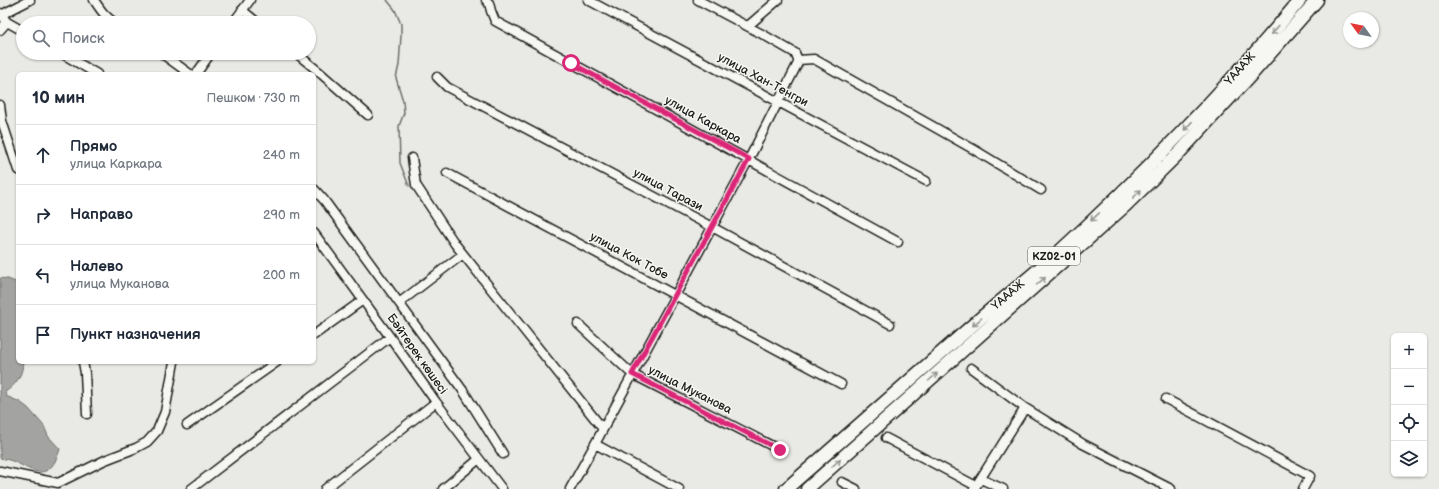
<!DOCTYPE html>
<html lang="ru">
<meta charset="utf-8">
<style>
:root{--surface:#fff;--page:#f2f2f3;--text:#1f2937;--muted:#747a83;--line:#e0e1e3}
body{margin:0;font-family:"Balsamiq Sans",sans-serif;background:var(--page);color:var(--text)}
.controls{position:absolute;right:12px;bottom:12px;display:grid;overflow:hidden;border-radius:6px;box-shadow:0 1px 3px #0004}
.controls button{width:36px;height:36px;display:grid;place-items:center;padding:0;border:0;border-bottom:1px solid var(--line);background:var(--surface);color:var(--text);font:20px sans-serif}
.compass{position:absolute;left:1343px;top:12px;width:36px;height:36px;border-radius:50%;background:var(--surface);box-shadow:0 1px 3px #0004;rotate:303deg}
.stop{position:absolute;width:12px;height:12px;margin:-9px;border:3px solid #db2777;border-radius:50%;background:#fff}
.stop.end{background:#db2777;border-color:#fff;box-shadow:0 1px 4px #0008}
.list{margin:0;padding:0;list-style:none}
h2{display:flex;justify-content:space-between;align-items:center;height:52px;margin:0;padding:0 16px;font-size:17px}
h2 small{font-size:13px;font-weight:400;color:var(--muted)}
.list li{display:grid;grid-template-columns:26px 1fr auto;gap:12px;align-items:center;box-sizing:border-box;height:60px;padding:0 16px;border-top:1px solid var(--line)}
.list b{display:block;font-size:15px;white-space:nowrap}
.list p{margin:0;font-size:13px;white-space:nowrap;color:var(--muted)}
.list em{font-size:13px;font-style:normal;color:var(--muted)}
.icon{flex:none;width:22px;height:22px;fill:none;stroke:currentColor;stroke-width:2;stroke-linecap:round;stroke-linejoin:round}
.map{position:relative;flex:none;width:1439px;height:489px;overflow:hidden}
.search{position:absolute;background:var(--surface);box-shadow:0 1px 3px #0004;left:16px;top:16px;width:300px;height:44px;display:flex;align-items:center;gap:10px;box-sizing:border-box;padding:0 14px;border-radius:22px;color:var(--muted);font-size:15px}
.panel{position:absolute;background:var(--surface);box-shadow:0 1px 3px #0004;left:16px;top:72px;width:300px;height:292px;border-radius:6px}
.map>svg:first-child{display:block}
.water{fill:#a3a3a1;stroke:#6d6d6c}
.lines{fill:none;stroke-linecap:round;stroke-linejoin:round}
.stream{stroke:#6d6d6c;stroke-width:1.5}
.minor-casing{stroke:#1c1c1c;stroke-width:11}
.highway-casing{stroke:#1c1c1c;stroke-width:15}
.minor{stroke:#f6f6f2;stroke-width:8}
.highway{stroke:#f6f6f2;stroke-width:12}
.oneway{stroke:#949492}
.route{stroke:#db2777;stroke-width:5}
.labels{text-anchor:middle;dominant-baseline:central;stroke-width:3;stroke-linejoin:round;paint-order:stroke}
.shield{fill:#f6f6f2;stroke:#5d5d5c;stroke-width:1}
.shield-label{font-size:11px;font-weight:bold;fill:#1c1c1c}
.street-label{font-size:12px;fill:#1c1c1c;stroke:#f6f6f2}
</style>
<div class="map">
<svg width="1439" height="489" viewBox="0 0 1439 489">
<rect width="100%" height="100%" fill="#e9e9e5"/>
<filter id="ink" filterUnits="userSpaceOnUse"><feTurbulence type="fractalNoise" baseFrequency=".025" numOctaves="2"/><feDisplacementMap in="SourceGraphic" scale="8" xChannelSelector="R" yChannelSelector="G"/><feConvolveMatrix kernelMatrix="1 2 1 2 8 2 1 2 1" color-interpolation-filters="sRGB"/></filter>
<g filter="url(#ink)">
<!-- water -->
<path class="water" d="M0,278l8,1 10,4v79h5c0,13 -8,24 -18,30l1,4 14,6 8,6 16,18 4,10 12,13c-5,16 -12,29 -31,20 -5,-2 -9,-5 -14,-7 -5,-2 -10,-3 -15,-4z"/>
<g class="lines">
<!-- stream -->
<path class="stream" d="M387,0l8,10 6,14v12l-2,29 -3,13 7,23 1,12 -5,13 1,37 9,23"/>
<defs>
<path id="minor" d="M94,0c6,9 11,17 21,23
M486,0l3,3 2,8 4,10 403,221
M588,0l338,181
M242,10l16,13
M0,13l7,9 16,9
M1,15l29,-15
M233,23l17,-23
M748,26l30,-26
M0,30l7,-8
M61,53l36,21
M161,53l29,21
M296,53l22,18 50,44
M798,60l16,-1 159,90 68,41
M196,74l15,-21
M437,77l10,10 265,140 178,97
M0,105l2,16 16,49
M412,158l4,27 39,59 148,185
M447,173l394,211
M314,189l10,11 140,192 39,62
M314,233l76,104 46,65 66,87
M399,303l64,-49
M578,324l54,50 148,76
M314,335l49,-35
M83,362l2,11 2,41
M971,368l54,40 58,36 88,45
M1166,399l144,77 -7,13
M187,425l90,-63
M886,438l90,48
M595,444l84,45
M0,471l58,12 47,-23 31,-12 11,-6 10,-11 8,-19 9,-50
M981,479l22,10
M842,482l14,7
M191,489l199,-152
M325,489l111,-87
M443,489l36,-30
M570,489l25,-45 154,-285 49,-96v-3l-3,-7 -33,-19 -64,-34
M974,489l51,-81"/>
<path id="highway" d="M786,489c65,-57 131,-115 196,-172 26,-22 53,-44 79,-67 85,-78 165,-161 239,-250
M807,489l319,-284 53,-52 72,-78 66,-75"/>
</defs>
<!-- minor casing -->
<use href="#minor" class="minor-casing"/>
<!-- highway casing -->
<use href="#highway" class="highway-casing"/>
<!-- minor -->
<use href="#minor" class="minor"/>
<!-- highway -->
<use href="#highway" class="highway"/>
</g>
<!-- one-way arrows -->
<defs><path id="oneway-shaft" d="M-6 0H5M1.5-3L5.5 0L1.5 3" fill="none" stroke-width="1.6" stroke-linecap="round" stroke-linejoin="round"/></defs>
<g class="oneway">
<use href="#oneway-shaft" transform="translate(1275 30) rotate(130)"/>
<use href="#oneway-shaft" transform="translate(1188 126) rotate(133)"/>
<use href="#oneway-shaft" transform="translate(1137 194) rotate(-45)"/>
<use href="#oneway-shaft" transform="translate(1095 217) rotate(137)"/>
<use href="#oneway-shaft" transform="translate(1041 281) rotate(-42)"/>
<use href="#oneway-shaft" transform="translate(977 322) rotate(139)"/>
<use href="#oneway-shaft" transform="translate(933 377) rotate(-42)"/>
<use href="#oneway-shaft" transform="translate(836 463) rotate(-42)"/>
</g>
</g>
<g class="lines" filter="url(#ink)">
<!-- route -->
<path class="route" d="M571,63l178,96 -117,215 148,76"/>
</g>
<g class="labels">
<!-- shield labels -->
<rect class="shield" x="1028" y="247" width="52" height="18" rx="3"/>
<g class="shield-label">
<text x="1054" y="256">KZ02-01</text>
</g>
<!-- street labels -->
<g class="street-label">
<text transform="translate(1240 69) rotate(-48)">ҮАААЖ</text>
<text transform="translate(763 80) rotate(28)">улица Хан-Тенгри</text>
<text transform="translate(703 120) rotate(29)">улица Каркара</text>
<text transform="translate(668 190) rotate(28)">улица Тарази</text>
<text transform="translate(629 256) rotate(28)">улица Кок Тобе</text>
<text transform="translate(1008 295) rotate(-41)">ҮАААЖ</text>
<text transform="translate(417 354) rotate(55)">Бәйтерек көшесі</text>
<text transform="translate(690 390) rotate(27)">улица Муканова</text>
</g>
</g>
</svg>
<div class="controls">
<button>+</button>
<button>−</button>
<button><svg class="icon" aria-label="locate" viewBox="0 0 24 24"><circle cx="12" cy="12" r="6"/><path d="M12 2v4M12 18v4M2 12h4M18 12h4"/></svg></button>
<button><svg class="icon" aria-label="layers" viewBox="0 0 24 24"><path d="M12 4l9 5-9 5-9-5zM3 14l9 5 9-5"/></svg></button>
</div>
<svg class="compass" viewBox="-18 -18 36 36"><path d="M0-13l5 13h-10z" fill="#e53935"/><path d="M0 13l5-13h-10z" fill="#747a83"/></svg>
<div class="stop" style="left:571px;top:63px"></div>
<div class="stop end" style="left:780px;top:450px"></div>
<div class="search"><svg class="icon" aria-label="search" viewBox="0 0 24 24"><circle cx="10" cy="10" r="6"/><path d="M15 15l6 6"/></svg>Поиск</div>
<section class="panel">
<h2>10 мин<small>Пешком · 730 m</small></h2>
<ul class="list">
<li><svg class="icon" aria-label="ahead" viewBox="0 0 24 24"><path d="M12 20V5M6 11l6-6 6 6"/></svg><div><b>Прямо</b><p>улица Каркара</p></div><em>240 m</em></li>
<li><svg class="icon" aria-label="right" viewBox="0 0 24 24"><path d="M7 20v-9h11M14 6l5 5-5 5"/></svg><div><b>Направо</b></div><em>290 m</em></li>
<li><svg class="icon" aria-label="left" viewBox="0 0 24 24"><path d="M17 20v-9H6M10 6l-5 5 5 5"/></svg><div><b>Налево</b><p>улица Муканова</p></div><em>200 m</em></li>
<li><svg class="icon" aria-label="arrive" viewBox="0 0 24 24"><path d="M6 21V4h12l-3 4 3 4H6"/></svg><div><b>Пункт назначения</b></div></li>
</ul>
</section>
</div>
